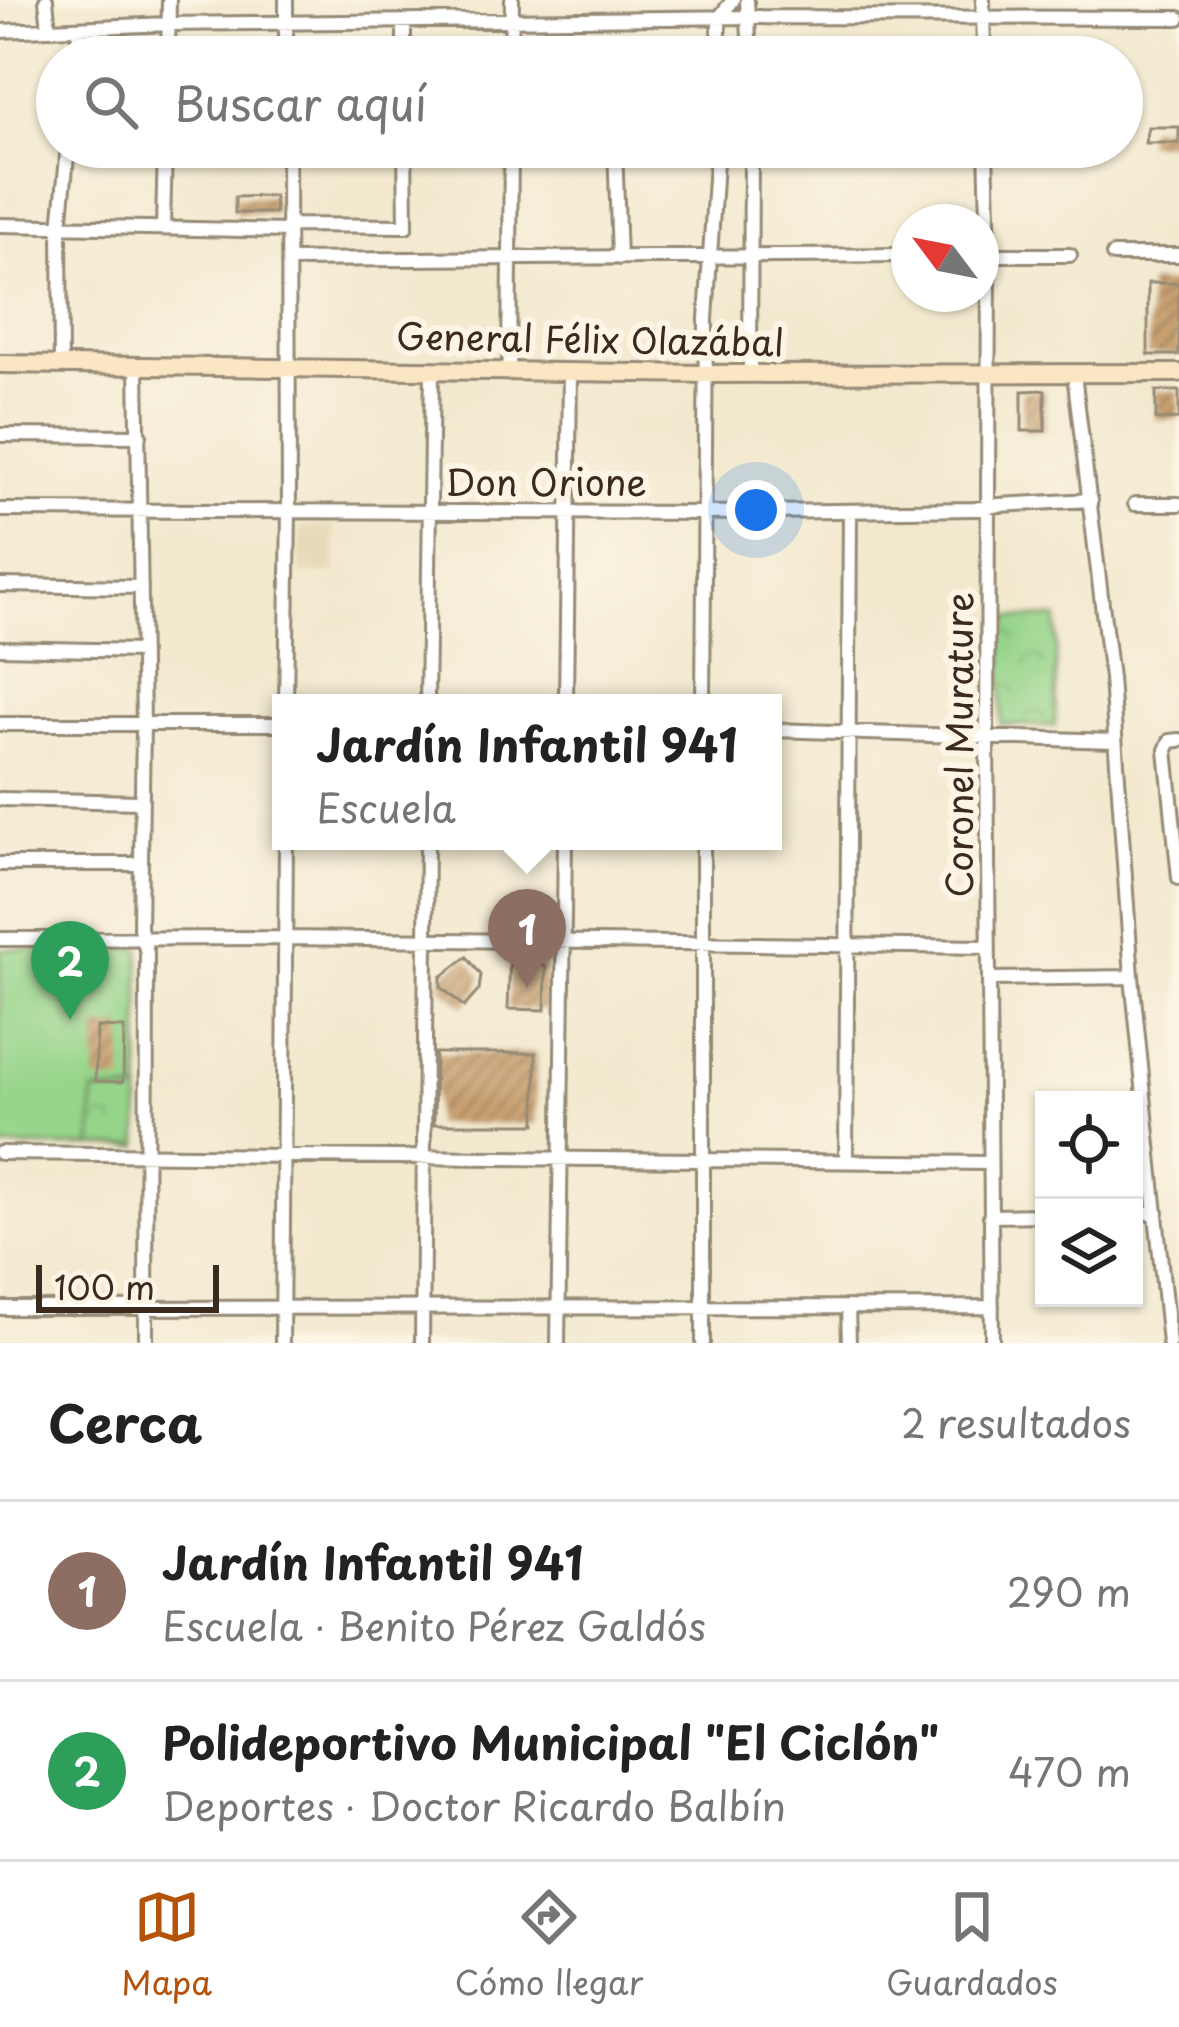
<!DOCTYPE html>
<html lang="es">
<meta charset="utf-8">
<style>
:root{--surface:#fff;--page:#f6f6f6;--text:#222;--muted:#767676;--line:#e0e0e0;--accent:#b45309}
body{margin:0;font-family:"Playpen Sans",sans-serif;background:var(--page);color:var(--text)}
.controls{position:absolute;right:36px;bottom:36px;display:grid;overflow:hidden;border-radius:0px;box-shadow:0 3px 9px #0004}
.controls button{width:108px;height:108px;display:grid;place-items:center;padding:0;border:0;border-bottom:3px solid var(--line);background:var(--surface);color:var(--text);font:60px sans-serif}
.compass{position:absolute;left:891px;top:204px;width:108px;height:108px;border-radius:50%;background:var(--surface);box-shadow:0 3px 9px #0004;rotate:302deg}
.scale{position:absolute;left:36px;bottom:30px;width:183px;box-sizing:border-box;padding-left:12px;border:6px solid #3b2a1e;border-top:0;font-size:33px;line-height:42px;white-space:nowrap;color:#3b2a1e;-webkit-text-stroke:9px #fcf5e5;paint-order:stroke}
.you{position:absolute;left:756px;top:510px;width:42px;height:42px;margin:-30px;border:9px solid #fff;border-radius:50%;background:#1a73e8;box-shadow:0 0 0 18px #1a73e833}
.badge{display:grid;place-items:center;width:78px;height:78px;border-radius:50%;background:var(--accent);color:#fff;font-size:39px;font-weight:700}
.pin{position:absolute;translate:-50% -99px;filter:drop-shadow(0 3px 6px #0008)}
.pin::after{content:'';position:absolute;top:63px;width:42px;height:36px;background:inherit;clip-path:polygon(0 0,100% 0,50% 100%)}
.popup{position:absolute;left:272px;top:694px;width:510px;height:156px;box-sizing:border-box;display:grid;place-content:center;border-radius:0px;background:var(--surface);filter:drop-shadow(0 3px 9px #0005);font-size:39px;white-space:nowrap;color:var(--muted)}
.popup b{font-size:45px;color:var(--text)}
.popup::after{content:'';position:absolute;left:50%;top:100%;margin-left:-24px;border:24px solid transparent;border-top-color:var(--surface)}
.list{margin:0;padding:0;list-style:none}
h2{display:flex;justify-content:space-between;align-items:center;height:156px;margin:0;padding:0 48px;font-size:51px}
h2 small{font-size:39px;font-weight:400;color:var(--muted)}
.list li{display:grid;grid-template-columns:78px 1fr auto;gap:36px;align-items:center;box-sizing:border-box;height:180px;padding:0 48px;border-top:3px solid var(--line)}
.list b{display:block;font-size:45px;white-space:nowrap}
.list p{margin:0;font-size:39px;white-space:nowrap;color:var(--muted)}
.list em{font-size:39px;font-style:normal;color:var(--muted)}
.icon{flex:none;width:66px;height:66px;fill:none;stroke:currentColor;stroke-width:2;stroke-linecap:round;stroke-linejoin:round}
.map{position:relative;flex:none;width:1179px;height:1343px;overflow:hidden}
.search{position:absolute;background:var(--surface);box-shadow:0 3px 9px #0004;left:36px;right:36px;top:36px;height:132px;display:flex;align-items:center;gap:30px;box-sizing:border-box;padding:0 42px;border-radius:66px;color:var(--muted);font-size:45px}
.sheet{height:516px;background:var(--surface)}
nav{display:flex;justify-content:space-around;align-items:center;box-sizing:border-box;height:168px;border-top:3px solid var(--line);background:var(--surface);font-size:33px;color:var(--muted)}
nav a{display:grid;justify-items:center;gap:6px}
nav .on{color:var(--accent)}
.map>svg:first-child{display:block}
.built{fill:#e7daba}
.park{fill:url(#park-crowns);stroke:#687f54;stroke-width:3}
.pitch{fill:#96d48a;stroke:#687f54;stroke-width:3}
.building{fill:url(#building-hatch)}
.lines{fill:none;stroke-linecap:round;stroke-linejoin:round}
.street-casing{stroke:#968a76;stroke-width:18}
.secondary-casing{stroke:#968a76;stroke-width:22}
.street{stroke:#fff;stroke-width:12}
.secondary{stroke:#fbe6c4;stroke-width:16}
.labels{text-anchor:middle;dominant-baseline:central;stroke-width:12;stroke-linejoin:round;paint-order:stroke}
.street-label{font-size:36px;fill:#3b2a1e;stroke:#fcf5e5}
</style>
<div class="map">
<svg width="1179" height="1343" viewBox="0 0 1179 1343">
<defs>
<pattern id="park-crowns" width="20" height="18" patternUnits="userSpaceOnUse" patternTransform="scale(3)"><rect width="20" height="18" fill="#96d48a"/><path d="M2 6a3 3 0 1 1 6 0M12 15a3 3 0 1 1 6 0" fill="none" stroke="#82b677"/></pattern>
<pattern id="building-hatch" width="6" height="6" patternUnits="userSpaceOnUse" patternTransform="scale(3)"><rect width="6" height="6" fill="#c8a172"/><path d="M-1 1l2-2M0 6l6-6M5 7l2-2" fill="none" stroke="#a4835d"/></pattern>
</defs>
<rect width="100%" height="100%" fill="#fcf5e5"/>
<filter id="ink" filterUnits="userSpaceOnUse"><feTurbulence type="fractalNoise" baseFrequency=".00833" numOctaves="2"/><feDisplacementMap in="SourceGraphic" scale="24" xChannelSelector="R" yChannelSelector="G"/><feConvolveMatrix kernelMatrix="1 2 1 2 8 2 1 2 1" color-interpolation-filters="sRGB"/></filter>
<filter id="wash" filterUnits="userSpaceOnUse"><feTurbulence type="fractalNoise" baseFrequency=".004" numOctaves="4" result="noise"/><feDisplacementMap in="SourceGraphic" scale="48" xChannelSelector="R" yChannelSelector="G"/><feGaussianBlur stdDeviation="2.7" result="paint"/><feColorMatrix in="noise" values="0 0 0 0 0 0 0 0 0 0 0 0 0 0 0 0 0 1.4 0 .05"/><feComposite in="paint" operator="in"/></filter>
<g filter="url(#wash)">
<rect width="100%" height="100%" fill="#f2e9cf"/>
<!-- built -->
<path class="built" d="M300,526h34l1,47 -35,1z"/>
<!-- park -->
<path class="park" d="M1003,617l54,1 -2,108 -54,-1z
M93,1091l47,1 -1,55h-47z"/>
<!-- pitch -->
<path class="pitch" d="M140,948v144h-47l-1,55h-92v-198z"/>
<g id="blocks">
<!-- building -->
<path class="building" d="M1148,127h31v16h-34z
M274,196l1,17h-40v-16z
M1148,283h31v72h-31z
M1045,390v41h-23v-40z
M1156,391h23v28l-23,1z
M467,957l14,18 -2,15 -15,17 -23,-20v-10z
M510,957h24l12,11 -1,42 -37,-1z
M97,1027l27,1 -1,54 -28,-1z
M435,1053h101v71h-102z"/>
</g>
</g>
<g filter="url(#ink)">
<use href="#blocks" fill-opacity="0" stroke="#968a76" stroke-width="3"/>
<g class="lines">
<defs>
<path id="street" d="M46,0l3,29
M286,0v57
M747,0l3,57
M983,0l1,57
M404,23v34
M0,31l169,-7 581,-7 429,1
M77,57l2,-29
M168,57l1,-57
M511,57l1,-57
M719,57v-39l14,-18
M615,147l4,111
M986,147l3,108 -2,481 5,607
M0,225l289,6
M289,225l117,1 -1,-79
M163,228l2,-81
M982,255h88
M1113,255h66
M290,260l619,-5
M61,366l-1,-139 8,-80
M137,367l6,357 -3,204 7,25 -1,390
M509,371l2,-224
M750,374l1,-227
M1074,374l37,304 21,299 37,366
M0,435l140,1
M1135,504h44
M0,510l706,3 269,-4 24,-4 92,-5
M0,585l141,2
M0,648l142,3
M286,703l3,-193 -1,-363
M427,703l5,-334
M566,703l4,-330
M703,703l3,-384 11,-172
M0,724h281
M773,730l341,11
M1179,740l-9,1 -4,9 13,128
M0,799l142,3
M703,841v502
M0,864h140
M0,939l286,-1 702,9
M990,979l142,-2
M0,1153l989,10
M846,1161l4,-650
M1134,1213h23
M990,1216l54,-1
M848,1307l1,36
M0,1308l992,-1
M282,1343l4,-502
M422,1343l5,-502
M558,1343l7,-502"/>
<path id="secondary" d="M0,364l706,10 473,-1"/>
</defs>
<!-- street casing -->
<use href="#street" class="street-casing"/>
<!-- secondary casing -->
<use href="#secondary" class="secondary-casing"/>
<!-- street -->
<use href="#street" class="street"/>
<!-- secondary -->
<use href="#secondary" class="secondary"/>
</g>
</g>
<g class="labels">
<!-- street labels -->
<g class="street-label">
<text transform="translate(590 338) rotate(1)">General Félix Olazábal</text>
<text x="546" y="481">Don Orione</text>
<text transform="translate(958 745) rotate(-90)">Coronel Murature</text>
</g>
</g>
</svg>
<div class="controls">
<button><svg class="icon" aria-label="locate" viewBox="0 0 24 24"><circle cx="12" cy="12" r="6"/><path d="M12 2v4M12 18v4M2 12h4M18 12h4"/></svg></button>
<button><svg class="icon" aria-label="layers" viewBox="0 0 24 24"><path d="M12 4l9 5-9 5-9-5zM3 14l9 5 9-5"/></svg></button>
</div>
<svg class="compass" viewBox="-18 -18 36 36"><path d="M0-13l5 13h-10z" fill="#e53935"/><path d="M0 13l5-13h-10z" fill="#767676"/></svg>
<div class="scale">100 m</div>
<div class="you"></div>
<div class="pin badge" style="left:527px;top:988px;background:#8d6e63">1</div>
<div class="popup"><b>Jardín Infantil 941</b>Escuela</div>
<div class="pin badge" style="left:70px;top:1020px;background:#2e9e5b">2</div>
<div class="search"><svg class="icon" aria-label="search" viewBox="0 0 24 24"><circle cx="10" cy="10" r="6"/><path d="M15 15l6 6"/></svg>Buscar aquí</div>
</div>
<section class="sheet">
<h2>Cerca<small>2 resultados</small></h2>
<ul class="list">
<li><span class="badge" style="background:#8d6e63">1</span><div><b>Jardín Infantil 941</b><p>Escuela · Benito Pérez Galdós</p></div><em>290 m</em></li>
<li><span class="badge" style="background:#2e9e5b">2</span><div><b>Polideportivo Municipal &quot;El Ciclón&quot;</b><p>Deportes · Doctor Ricardo Balbín</p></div><em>470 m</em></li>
</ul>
</section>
<nav>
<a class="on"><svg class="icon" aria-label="map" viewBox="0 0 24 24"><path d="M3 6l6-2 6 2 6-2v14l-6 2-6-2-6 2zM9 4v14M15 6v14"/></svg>Mapa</a>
<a><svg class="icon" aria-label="directions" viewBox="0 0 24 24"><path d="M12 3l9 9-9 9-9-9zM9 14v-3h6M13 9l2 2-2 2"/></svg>Cómo llegar</a>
<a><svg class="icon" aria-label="saved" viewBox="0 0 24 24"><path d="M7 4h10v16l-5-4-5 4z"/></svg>Guardados</a>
</nav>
